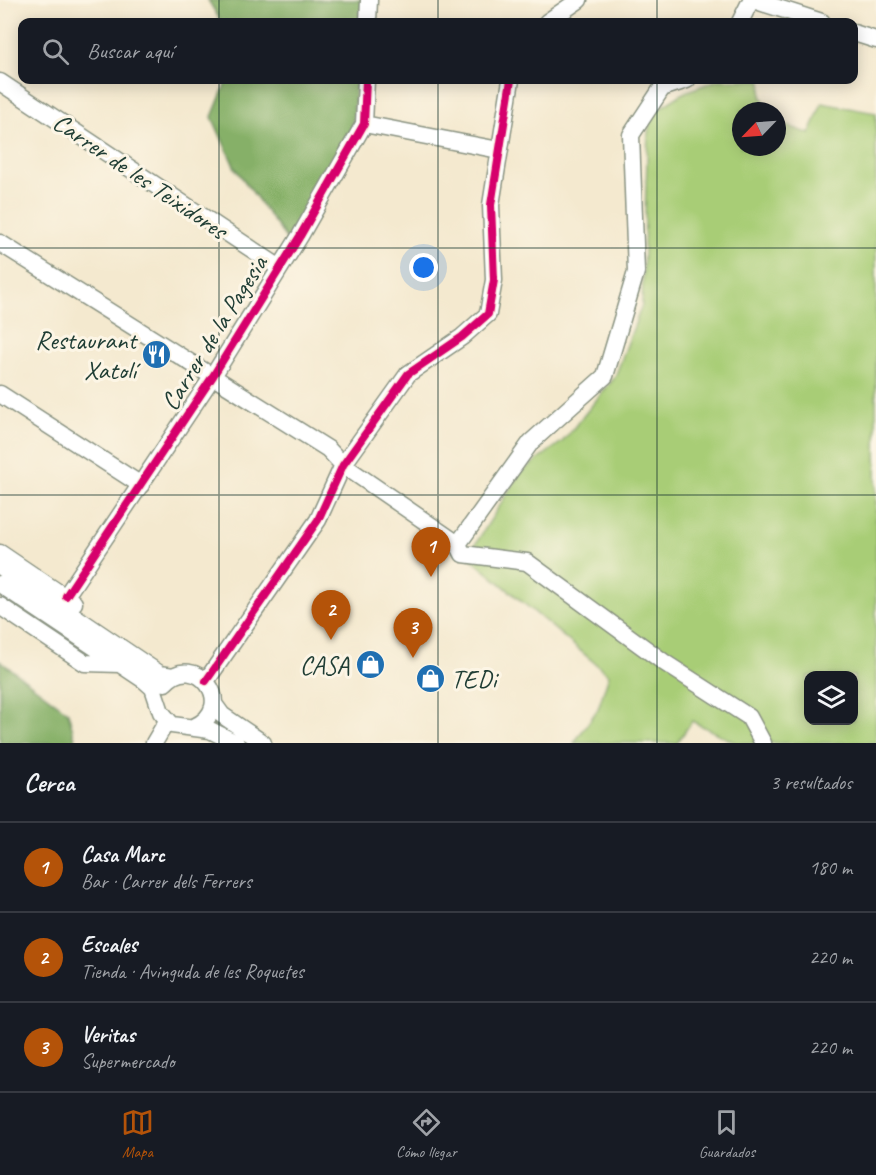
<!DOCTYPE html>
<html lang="es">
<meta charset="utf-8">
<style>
:root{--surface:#171b24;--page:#20242c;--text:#f1f3f6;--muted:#9ea1a6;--line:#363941;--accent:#b45309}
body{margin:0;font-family:Caveat,sans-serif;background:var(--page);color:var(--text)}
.controls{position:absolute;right:18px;bottom:18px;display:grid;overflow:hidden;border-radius:12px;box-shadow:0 3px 15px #0003}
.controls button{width:54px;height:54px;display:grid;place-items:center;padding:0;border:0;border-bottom:2px solid var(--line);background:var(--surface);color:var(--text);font:30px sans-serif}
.compass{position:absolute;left:732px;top:102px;width:54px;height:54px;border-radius:50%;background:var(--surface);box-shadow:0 3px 15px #0003;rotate:245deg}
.you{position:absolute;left:424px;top:268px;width:21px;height:21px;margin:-15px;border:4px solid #fff;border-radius:50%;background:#1a73e8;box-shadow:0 0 0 9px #1a73e833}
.badge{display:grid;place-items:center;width:39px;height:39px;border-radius:50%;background:var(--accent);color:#fff;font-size:20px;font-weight:700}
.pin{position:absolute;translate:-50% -50px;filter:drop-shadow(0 2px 3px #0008)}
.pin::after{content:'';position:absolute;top:32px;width:21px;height:18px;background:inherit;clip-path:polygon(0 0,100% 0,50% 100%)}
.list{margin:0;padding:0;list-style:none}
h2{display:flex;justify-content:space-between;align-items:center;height:78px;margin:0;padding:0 24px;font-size:26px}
h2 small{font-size:20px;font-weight:400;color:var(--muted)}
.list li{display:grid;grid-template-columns:39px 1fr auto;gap:18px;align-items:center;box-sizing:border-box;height:90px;padding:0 24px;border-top:2px solid var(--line)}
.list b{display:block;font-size:22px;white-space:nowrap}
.list p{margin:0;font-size:20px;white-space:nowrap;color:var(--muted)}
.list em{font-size:20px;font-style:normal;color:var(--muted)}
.icon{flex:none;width:33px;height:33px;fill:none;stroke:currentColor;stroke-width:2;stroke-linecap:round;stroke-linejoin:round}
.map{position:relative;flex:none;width:876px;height:743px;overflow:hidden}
.search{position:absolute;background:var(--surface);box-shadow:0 3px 15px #0003;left:18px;right:18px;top:18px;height:66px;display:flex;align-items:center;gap:15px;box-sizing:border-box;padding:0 21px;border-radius:12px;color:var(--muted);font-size:22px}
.sheet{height:348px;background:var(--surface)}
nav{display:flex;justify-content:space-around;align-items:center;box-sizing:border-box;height:84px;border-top:2px solid var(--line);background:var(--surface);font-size:16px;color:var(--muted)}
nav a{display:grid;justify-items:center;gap:3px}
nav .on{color:var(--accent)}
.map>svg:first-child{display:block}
.green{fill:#a8cd76;stroke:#648555;stroke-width:1.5;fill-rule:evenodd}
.forest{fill:#86b067;stroke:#52764e;stroke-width:1.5}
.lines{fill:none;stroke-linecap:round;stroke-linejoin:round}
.minor-casing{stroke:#8a9382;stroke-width:19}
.minor{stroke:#fff;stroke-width:16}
.cycleway-casing{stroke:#fcf5e5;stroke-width:11}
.cycleway{stroke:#d6006c;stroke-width:8}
.grid{fill:none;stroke:#1f3d34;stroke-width:1.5;stroke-opacity:0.55}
.labels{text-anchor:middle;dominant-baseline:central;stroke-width:6;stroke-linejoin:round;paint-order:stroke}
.street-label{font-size:26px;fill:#1f3d34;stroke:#fcf5e5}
.poi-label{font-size:26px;fill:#1f3d34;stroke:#fcf5e5;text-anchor:end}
</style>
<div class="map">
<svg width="876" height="743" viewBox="0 0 876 743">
<rect width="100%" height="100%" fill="#fcf5e5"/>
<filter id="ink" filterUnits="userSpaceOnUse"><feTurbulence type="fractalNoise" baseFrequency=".0167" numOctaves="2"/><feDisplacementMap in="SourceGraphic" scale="12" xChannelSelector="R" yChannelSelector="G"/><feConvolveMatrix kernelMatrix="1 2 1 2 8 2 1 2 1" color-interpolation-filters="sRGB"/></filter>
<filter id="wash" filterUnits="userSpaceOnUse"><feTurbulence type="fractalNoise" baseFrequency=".008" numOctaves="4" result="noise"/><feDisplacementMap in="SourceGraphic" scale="24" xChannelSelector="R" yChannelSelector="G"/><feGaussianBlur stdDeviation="1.35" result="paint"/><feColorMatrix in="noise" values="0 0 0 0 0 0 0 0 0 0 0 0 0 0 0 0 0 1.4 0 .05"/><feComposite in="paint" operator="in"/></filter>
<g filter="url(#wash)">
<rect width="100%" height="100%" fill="#f4e9cf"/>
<!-- green -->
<path class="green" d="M718,80h44l-1,16 9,15h-29v36h36v-25l33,12 12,-31 54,10v630h-140l-44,-22 -15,22h-103l24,-34 11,-34 -141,-119 52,-83 43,-32 52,-64 27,-72 6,-172 4,-20 33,-21zM808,676h46v44h-46z"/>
<!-- forest -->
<path class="forest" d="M208,0h154l-2,22h-139z
M227,80h129l-3,47 -65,114 -53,-73 -23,-51z
M0,661l68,51 7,27 -2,4h-73z"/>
</g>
<g filter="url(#ink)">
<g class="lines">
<defs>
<path id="minor" d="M753,0l69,22
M368,22l1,-22
M547,22l32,-22
M740,22l11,-22
M854,33l22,7
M0,82l280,186
M364,124l135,26
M0,243l328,206 15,16 115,79
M0,394l141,91
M458,544l73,-102 74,-66 31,-104 -5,-137 31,-47 25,-8
M458,544l5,10 64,8 138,101 84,54 14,26
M0,553l74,50
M0,566l160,108 13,2
M0,584l144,96 9,8 8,24 11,13 38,5 26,13
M66,596l147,-220 87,-140 64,-112 2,-44
M0,606l85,57 35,1
M206,681l112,-161 25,-55 65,-91 54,-37 26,-23 6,-34 -3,-75 20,-125
M165,683c30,-34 75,23 29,44
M214,704l8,11 41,28
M154,743l13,-22"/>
</defs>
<!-- minor casing -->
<use href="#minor" class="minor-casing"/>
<!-- minor -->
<use href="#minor" class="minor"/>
<defs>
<path id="cycleway" d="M66,596l147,-220 87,-140 64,-112 2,-44
M206,681l112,-161 25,-55 65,-91 54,-37 26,-23 6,-34 -3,-75 20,-125"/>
</defs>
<!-- cycleway casing -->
<use href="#cycleway" class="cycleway-casing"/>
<!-- cycleway -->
<use href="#cycleway" class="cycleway"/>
</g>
</g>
<!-- grid -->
<path class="grid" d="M219,0v22M438,0v22M657,0v22M219,80v663M438,80v663M657,80v663M0,248h876M0,495h876"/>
<!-- icons -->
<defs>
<symbol id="restaurant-disc" viewBox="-11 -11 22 22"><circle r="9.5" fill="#1f6fb2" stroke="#fcf5e5"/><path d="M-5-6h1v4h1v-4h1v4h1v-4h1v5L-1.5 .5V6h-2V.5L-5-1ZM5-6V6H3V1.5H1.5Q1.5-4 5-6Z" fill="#fff"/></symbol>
<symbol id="shop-disc" viewBox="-11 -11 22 22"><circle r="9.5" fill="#1f6fb2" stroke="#fcf5e5"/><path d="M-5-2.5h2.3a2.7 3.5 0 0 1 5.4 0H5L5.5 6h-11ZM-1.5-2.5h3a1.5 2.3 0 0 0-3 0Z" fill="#fff"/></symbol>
</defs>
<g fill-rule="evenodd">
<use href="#restaurant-disc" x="140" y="338" width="33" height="33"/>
<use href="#shop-disc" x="354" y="648" width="33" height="33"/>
<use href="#shop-disc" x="414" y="662" width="33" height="33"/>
</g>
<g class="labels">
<!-- street labels -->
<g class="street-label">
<text transform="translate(140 176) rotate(34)">Carrer de les Teixidores</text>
<text transform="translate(214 333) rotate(-58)">Carrer de la Pagesia</text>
</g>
<!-- poi labels -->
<g class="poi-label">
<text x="136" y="340">Restaurant<tspan x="136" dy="30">Xatolí</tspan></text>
<text x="349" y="665">CASA</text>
<text x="451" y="679" text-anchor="start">TEDi</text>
</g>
</g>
</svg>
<div class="controls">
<button><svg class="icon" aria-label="layers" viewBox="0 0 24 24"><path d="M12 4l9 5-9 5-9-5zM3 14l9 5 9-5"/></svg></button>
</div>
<svg class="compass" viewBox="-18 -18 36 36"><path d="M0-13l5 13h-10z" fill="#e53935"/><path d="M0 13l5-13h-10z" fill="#9ea1a6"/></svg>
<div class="you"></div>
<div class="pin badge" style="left:431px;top:577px">1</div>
<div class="pin badge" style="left:331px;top:640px">2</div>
<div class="pin badge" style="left:413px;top:658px">3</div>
<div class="search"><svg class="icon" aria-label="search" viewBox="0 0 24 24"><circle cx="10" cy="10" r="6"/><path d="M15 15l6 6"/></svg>Buscar aquí</div>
</div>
<section class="sheet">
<h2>Cerca<small>3 resultados</small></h2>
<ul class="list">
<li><span class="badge">1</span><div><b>Casa Marc</b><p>Bar · Carrer dels Ferrers</p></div><em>180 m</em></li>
<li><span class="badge">2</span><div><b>Escales</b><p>Tienda · Avinguda de les Roquetes</p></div><em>220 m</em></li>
<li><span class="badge">3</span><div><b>Veritas</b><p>Supermercado</p></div><em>220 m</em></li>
</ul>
</section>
<nav>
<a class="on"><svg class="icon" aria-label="map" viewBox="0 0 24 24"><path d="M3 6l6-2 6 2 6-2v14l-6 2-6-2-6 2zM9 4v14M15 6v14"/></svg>Mapa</a>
<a><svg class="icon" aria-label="directions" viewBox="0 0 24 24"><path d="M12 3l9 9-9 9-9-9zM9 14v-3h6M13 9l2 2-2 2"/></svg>Cómo llegar</a>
<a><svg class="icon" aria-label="saved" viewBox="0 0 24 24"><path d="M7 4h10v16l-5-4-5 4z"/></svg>Guardados</a>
</nav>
